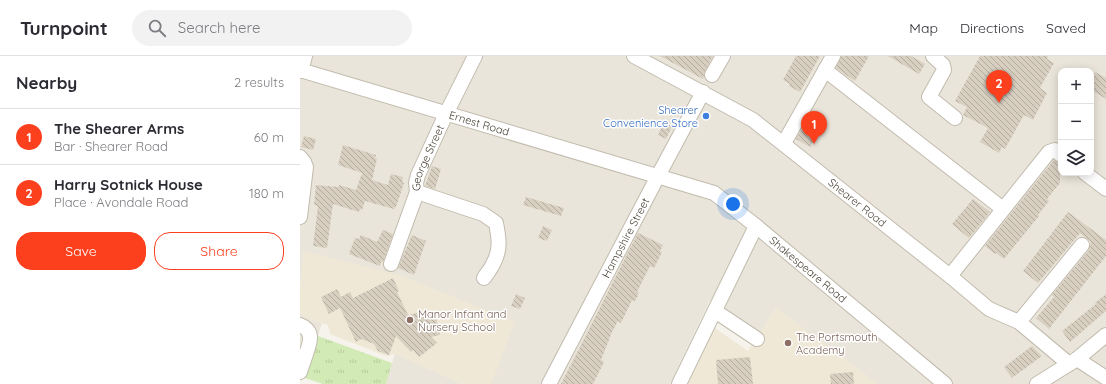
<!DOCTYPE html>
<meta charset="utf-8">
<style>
:root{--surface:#fff;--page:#f2f2f3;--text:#2b2b33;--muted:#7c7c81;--line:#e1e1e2;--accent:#fc3f1d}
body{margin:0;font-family:Quicksand,sans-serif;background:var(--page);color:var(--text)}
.controls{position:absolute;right:12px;top:12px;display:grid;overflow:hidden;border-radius:8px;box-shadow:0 2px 10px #0003}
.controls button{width:36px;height:36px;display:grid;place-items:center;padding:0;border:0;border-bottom:1px solid var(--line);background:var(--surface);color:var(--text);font:20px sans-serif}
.you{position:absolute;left:433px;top:148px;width:14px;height:14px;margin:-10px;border:3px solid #fff;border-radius:50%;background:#1a73e8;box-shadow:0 0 0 6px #1a73e833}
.badge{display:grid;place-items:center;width:26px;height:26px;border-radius:50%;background:var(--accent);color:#fff;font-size:13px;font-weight:700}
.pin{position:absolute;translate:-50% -33px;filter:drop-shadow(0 1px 2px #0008)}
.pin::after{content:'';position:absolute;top:21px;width:14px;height:12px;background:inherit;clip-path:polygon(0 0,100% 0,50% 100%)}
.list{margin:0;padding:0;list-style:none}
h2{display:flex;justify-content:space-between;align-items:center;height:52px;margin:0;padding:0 16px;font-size:17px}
h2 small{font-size:13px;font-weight:400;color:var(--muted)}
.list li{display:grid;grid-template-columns:26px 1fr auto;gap:12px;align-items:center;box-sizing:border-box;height:56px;padding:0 16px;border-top:1px solid var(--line)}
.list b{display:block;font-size:15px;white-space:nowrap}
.list p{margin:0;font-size:13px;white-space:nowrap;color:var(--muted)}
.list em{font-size:13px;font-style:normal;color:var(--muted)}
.actions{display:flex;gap:8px;padding:12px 16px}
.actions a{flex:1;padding:9px 0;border:1px solid var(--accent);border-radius:16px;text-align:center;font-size:14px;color:var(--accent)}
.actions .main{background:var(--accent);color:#fff}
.icon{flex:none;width:22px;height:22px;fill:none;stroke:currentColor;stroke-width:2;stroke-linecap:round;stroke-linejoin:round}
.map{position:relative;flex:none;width:806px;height:328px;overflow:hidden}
header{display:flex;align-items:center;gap:24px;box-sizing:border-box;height:56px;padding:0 20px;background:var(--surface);border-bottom:1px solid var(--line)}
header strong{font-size:19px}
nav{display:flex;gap:22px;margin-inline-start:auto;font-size:14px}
.search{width:280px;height:36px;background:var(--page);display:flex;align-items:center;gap:10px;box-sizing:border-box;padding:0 14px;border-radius:22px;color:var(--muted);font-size:15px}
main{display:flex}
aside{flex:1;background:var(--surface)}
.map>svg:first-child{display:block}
.residential{fill:#eae5da;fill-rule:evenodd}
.education{fill:#efe8d6}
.grass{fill:url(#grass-tufts)}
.building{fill:url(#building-back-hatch)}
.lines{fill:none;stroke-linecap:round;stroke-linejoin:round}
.minor-casing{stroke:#c2bbae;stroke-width:16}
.minor{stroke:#fff;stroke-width:14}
.shop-dot{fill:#3f7fe0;stroke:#fff;stroke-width:1.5}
.education-dot{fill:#8d6e63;stroke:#fff;stroke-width:1.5}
.labels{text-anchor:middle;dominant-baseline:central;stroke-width:3;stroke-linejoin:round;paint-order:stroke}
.shop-label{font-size:11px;fill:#366cbe;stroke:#fff;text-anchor:end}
.street-label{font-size:11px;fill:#4b4439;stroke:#fff}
.education-label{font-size:11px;fill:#785e54;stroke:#fff;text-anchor:start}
</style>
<header>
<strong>Turnpoint</strong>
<div class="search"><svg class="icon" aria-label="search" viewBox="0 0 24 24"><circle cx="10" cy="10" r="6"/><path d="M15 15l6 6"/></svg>Search here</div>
<nav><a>Map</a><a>Directions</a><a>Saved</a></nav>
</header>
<main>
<aside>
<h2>Nearby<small>2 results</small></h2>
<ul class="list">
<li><span class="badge">1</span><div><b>The Shearer Arms</b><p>Bar · Shearer Road</p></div><em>60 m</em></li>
<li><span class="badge">2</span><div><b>Harry Sotnick House</b><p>Place · Avondale Road</p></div><em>180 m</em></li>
</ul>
<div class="actions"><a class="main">Save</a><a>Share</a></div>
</aside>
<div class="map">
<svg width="806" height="328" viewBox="0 0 806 328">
<defs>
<pattern id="grass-tufts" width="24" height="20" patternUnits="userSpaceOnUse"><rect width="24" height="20" fill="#d2eab5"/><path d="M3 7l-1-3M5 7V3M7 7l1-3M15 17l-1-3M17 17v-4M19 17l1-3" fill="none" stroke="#b6ca9c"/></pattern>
<pattern id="building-back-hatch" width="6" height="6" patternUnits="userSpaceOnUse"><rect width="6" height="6" fill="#d8cfc1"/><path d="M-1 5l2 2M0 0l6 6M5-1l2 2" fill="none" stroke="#b1aa9e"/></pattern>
</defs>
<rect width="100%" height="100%" fill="#f6f3ec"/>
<!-- residential -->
<path class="residential" d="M0,0h806v328h-229l-101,-76 -17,27 -49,-35 -40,84h-179l-187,-133 -4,36zM761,15h30v102h-30z
M0,256l4,5 18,6 -17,55 -5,3z
M95,297l67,31h-76z"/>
<!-- education -->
<path class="education" d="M4,195l98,25 113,46 -24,62h-29l-67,-30 -9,2 -56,-22 -2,-9 -24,-8 -4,-5v-24z
M476,252l79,58 22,18h-190l25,-58 36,25z"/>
<!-- grass -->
<path class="grass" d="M18,280l74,27 -6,21h-63l-18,-6z"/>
<!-- building -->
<path class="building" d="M360,0h53l-8,15 -2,8z
M496,0h24l-20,36 -11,-6 1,-2 -7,-4z
M541,0h28l-14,25 -19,-13z
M588,0h23l14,8 -6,10z
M680,0h68l-1,3 7,4 -14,25 7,5 -14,27 -9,-5 -19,34 -3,-2 -3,6 -19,-11 8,-14 -25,-13 4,-8 -12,-6z
M795,16l11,6v21l-15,-9v-12z
M509,60l12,8 -6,10 2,1 -7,12 -14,-8z
M363,67l9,3 -6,13 -8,-4z
M4,80l12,3 -3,11 -12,-3z
M43,89l33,10 -1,3 2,1 -5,21 16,5 3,-11 12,3 -1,5 2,1 -8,24h-1l-1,2 -29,-8 -3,9 -2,-1 -1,3 -26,-8 -6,44 -14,-2 5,-40 -4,-1 2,-20 23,2v-2l17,5 6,-17 -24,-8z
M754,104l6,3v20l-13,16 2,2 -11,14 1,1 -35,43 -8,-6 -1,1 -10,-8z
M132,110l9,3 -6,20 -10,-3z
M226,141l38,11 -3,8 -38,-11z
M673,143l17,13 -21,26 -17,-14z
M768,156l38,28v16l-57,73 -13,-11 18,-21 -2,-2 37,-45 2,-8 -11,-9 -42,50 -15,-12z
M243,170l9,4 -5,11 -9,-3z
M83,174l10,4 -10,28 -2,-1 -1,5 -31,-12 6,-16 4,1 2,-4 16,7z
M338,177l25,12 -3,6 2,1 -8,16 -4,-2 -13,26 2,1 -4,8 -3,-1 -11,23 -3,-2 -6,11 -11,28 3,2 -11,22h-32z
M112,179l14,6 -12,34 -16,-7z
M93,222l6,13 -2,1 11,23 17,-4 1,4 9,-2 5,22 -9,2 6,6 -18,14 -6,-7 -2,2 -15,-16 -7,19 -11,-4 -4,-7 -13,-5 -5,3 -16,-34 -11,6 -8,-17 16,-8 4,8 9,-5 3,6z
M216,238l9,4 -5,11 -9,-3z
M806,238v17l-36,31 -8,-11 34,-27 -1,-1z
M732,290l10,10 -30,22 -8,-11z
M450,301l3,27h-35l-2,-24z
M553,316l1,12h-23l-1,-10z"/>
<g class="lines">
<defs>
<g id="minor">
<path id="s1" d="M334,0l119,64 197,156 39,33 30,13 50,42"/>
<path d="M633,0l10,9 1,5 -15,27 26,21"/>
<path id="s2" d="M0,14l414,123 42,33 189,158"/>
<path d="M525,14l178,139"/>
<path d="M1,15l4,-15"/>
<path d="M412,19l11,-19"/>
<path d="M484,87l49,-87"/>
<path d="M0,101l4,5 2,5 -6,50"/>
<path d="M785,117l21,16"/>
<path d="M117,136l66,22 13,9c3,15 5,27 -3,41 -2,5 -6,9 -9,14"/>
<path id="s3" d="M91,208l26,-72 -1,-9 2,-8 28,-61 29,-58"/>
<path d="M650,220l99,-124 6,-2 6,5"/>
<path d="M415,255l42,28"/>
<path d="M719,266l63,-77"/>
<path d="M0,269c5,2 10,6 10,12 1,7 -8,27 -10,35"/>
<path d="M777,303l29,19"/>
<path id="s4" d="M249,328l109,-208 45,-84"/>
<path d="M379,328l77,-158"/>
<path d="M737,328l40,-25 29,-24"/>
</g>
</defs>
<!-- minor casing -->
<use href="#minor" class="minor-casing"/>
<!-- minor -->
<use href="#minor" class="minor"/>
</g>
<!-- markers -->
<circle class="shop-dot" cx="406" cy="60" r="4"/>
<g class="education-dot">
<circle cx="110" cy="264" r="4"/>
<circle cx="488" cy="287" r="4"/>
</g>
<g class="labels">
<!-- shop labels -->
<g class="shop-label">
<text x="398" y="54">Shearer<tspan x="398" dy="13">Convenience Store</tspan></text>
</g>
<!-- street labels -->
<g class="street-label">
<text stroke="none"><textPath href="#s2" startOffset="187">Ernest Road</textPath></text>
<text stroke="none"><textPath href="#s3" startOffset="113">George Street</textPath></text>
<text stroke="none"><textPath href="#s1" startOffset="268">Shearer Road</textPath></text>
<text stroke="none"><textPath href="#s4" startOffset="165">Hampshire Street</textPath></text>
<text stroke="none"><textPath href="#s2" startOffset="553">Shakespeare Road</textPath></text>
</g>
<!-- education labels -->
<g class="education-label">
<text x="118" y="258">Manor Infant and<tspan x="118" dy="13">Nursery School</tspan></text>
<text x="496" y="281">The Portsmouth<tspan x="496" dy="13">Academy</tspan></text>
</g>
</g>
</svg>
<div class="controls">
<button>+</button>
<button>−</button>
<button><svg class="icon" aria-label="layers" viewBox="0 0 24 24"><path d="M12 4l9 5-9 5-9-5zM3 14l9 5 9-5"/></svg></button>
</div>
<div class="you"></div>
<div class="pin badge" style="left:514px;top:88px">1</div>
<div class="pin badge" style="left:699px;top:47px">2</div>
</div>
</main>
